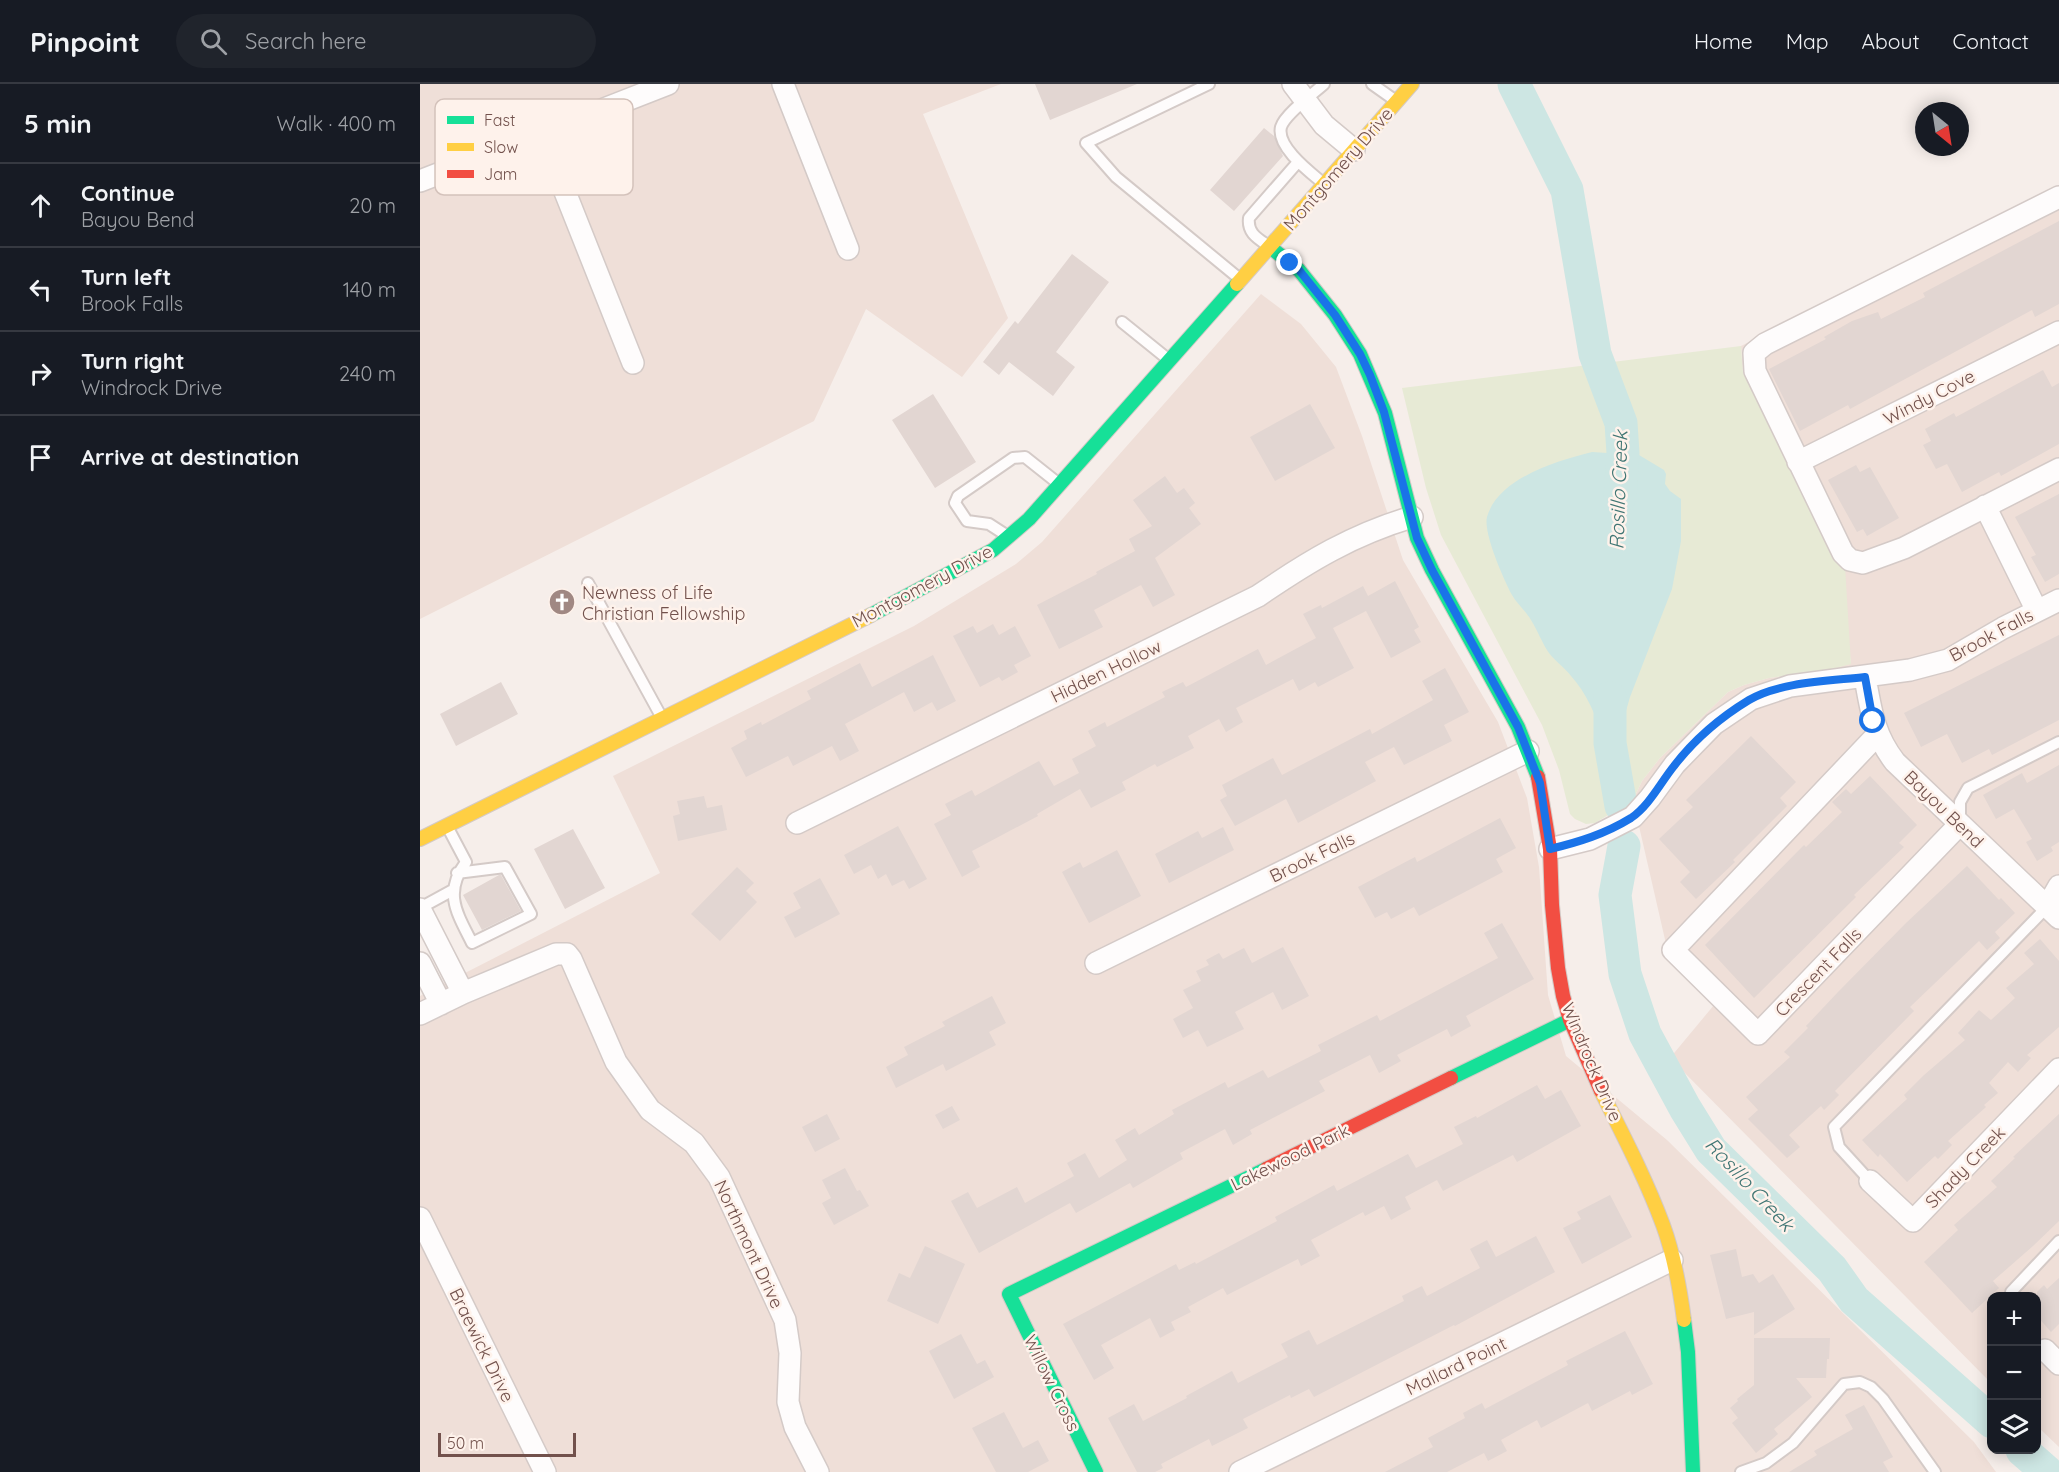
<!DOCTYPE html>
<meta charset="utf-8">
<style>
:root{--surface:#171b24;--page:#20242c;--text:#f1f3f6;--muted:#9ea1a6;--line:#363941}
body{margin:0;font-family:Quicksand,sans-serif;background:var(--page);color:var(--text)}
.controls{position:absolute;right:18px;bottom:18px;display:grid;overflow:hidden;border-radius:12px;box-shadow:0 3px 15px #0003}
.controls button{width:54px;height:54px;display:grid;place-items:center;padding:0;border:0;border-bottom:2px solid var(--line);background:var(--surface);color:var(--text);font:30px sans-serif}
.compass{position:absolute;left:1495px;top:18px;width:54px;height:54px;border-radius:50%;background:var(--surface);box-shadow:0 3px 15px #0003;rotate:150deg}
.scale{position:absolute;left:18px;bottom:15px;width:138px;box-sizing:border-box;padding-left:6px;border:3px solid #72514c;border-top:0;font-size:16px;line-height:21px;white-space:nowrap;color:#72514c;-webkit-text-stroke:4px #fef2eb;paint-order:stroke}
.stop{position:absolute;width:18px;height:18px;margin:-14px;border:4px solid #1a73e8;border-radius:50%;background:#fff}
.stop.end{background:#1a73e8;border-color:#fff;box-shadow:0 2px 6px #0008}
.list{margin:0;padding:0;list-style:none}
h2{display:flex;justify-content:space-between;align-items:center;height:78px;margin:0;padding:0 24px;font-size:26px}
h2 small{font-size:20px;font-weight:400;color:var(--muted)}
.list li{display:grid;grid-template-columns:39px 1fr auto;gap:18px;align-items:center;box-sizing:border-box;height:84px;padding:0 24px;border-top:2px solid var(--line)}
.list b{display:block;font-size:22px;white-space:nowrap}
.list p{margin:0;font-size:20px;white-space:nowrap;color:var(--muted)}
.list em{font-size:20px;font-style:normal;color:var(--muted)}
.icon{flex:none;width:33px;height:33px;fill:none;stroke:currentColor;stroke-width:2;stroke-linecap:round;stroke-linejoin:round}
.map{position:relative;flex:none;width:1639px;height:1388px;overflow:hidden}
header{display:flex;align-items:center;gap:36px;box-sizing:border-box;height:84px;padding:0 30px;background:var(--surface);border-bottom:2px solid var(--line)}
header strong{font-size:28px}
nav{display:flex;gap:33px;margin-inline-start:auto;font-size:21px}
.search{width:420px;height:54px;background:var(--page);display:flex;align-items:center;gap:15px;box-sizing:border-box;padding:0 21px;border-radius:33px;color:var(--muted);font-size:22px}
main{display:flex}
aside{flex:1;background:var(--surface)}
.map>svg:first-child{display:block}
.residential{fill:#efdfd8}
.green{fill:#e7ead5}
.water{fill:#cde6e3}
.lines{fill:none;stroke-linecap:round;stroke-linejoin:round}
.river{stroke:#cde6e3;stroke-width:33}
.building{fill:#e2d6d2}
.lane-casing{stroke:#d4cac7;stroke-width:14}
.street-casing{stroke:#d4cac7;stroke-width:24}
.fast-casing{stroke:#d4cac6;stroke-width:16}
.slow-casing{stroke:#d4cac6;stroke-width:16}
.jam-casing{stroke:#d4cac6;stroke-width:16}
.lane{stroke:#fefcfc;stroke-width:10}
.street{stroke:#fefcfc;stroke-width:21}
.fast{stroke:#16e098;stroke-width:14}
.slow{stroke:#ffcf43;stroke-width:14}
.jam{stroke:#f24e42;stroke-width:14}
.route{stroke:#1a73e8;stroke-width:8}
.labels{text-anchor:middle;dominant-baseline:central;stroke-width:5;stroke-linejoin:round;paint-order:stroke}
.street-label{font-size:18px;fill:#72514c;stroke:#fef2eb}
.poi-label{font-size:18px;fill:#72514c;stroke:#fef2eb;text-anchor:start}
.water-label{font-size:20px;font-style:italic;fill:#407674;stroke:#fef2eb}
.key{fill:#fef2eb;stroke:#d4c2bb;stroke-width:1.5}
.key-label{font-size:16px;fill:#72514c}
</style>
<header>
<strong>Pinpoint</strong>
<div class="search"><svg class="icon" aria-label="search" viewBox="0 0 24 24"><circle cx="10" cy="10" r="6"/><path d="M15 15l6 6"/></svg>Search here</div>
<nav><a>Home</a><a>Map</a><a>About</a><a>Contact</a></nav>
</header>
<main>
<aside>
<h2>5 min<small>Walk · 400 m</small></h2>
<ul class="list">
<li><svg class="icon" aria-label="ahead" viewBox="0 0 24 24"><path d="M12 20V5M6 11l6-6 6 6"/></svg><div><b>Continue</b><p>Bayou Bend</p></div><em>20 m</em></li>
<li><svg class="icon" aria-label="left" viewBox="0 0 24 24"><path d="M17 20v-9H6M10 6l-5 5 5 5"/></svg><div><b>Turn left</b><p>Brook Falls</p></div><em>140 m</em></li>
<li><svg class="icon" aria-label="right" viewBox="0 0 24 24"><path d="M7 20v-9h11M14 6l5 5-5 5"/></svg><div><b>Turn right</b><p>Windrock Drive</p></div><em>240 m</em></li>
<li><svg class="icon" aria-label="arrive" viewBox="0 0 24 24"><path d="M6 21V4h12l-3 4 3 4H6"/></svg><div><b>Arrive at destination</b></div></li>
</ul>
</aside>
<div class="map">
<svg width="1639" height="1388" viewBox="0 0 1639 1388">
<rect width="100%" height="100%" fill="#f6eeea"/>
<!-- residential -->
<path class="residential" d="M0,0h581l-78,30 85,204 -46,59 -96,-68 -52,112 -394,198z
M1639,102v1261l-22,-21 -1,-130h-44l-1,87 -321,-325 44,-53 -45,-48 -36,-157 9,-19 18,-23 68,-66 16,-7 25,-7 63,-9 19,-6 -16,-110 -92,-180 -2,-27z
M841,210l40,30 35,43 26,69 41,124 95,162 29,76 12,69 9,128 18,61 101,84 307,302 22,30h-1576v-476l240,-123 -47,-97 301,-150 102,-62 26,-22z"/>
<!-- green -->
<path class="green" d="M1321,262l2,27 92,180 10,12 6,99 -19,5 -63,9 -25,7 -16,7 -68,66 -18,23 -9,19 -38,23 -9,1 -11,-5 -5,-5 -11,-44 -17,-45 -101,-190 -15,-47 -24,-100z"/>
<!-- water -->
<path class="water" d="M1172,368l47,3 25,15 2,4 -1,10 5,7 11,8v42l-9,48 -42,108 -12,42 -8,4 -9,-6c-4,-22 -15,-44 -30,-61 -6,-8 -16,-15 -22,-23 -7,-10 -11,-22 -18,-33 -5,-9 -14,-16 -19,-25 -8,-15 -29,-62 -25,-78 11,-39 70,-56 105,-65z"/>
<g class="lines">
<!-- river -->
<path class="river" d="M1094,0l53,106 28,164 26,69 2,30 -3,44
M1190,614v45l11,63
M1204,762l-9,49 10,79 20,60 40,74 26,42 121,119 22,31 138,122
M1602,1366l25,22"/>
</g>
<!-- building -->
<path class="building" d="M615,0h102l-87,36z
M844,44l10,8 9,20 -49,55 -24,-21z
M1639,137v83l-24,13 -3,-7 -182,99 -2,-4 -48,26 -31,-62 57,-30 -2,-2 28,-16 26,-9 3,7 44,-22 -2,-4z
M652,170l37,28 -53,70 19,15 -22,29 -44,-34 -10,13 -16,-13 32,-41 3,3z
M1623,286l9,17 7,-4v61l-58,32 -2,-4 -37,20 -15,-28 -11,5 -13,-24 8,-4 -6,-12 29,-16 2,4z
M513,310l43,68 -41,26 -43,-68z
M890,320l25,44 -60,33 -25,-44z
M1436,381l4,7 10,-5 29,51 -32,18 -4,-7 -6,3 -29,-52z
M745,392l12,17 7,-5 11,15 -6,5 12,16 -46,34 20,37 -22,12 -12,-22 -47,25 9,17 -44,22 -22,-44 60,-31 -1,-2 39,-21 -6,-12 23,-13 -19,-26z
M1639,410v80l-14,8 -14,-25 5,-2 -21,-38z
M975,497l24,46 -5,3 7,12 -30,16 -25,-47 -33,17 21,40 -36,19 -3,-5 -16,9 -6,-12 -57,29 7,14 -17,10 -7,-13 -31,17 6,12 -37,19 -2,-3 -33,18 4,8 -35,18 -11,-19 -43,25 1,2 -66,35 8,16 -18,10 -28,-53 17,-9 -6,-11 27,-14 3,6 64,-35 15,25 25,-13 -7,-14 24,-13 -8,-15 17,-9 2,5 58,-30 -3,-5 21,-10 3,5 72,-38 8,16 50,-27 -13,-24 18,-9 1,3 41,-22 5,10z
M573,540l6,11 16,-9 16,30 -17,9 4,7 -16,9 -3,-4 -19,10 -27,-51 20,-10 4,7z
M1639,551v85l-67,35 -3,-6 -27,14 -15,-29 -26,13 -17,-34z
M513,571l23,46 -19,10 -5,-9 -18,10 -10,-20 -59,32 14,27 -19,10 -8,-15 -39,20 -5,-10 -42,21 -15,-29 16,-9 -3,-8 17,-9 1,3 49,-26 -4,-8 53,-28 12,24z
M1025,584l24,44 -25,13 8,16 -48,24 -10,-18 -29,15 11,19 -78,42 -12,-24 -51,27 -15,-26 7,-4 -5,-11 51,-27 9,17 88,-46 2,5 61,-34 -11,-19z
M81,598l17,32 -62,32 -16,-32z
M1331,652l45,46 -16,16 7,8 -54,54 2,2 -39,37 -16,-17 10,-10 -31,-33 34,-32 -7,-7z
M1639,681v77l-8,5 2,4 -16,10 -11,-19 6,-3 -18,-30 -18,10 -13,-24 39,-22 5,10z
M1450,692l47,49 -18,18 5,4 -50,48 2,2 -102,101 -49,-53 99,-100 2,2 36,-35 -10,-10 14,-13 5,5z
M284,712l3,12 15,-3 5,25 -49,11 -5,-25 7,-2 -3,-13z
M1080,734l16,30 -20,11 7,13 -84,44 -5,-9 -23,12 -4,-7 -12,6 -17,-31 57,-30 2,5z
M478,742l29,53 -18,10 -5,-9 -12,6 -6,-12 -8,5 -7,-14 -17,9 -10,-19z
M803,743l11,23 -65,33 -14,-29 43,-23 4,7z
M153,745l32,59 -40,21 -31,-60z
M697,766l24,46 -52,27 -27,-51 18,-10 3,6z
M1547,782l32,34 2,-2 14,15 -20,19 5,6 -13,12 -8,-9 -69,66 4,4 -79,80 4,4 -15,15 -3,-4 -32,29 11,12 -13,11 -39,-39 10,-9 -12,-13 44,-40 -6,-5 24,-24 -2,-2 32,-34 68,-69z
M317,783l17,16 -8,8 11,11 -37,39 -29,-27z
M79,791h2l20,36 -39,19 -19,-35z
M400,794l20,36 -45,24 -11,-21 17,-9 -8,-15z
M1082,839l32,56 -68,37 5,10 -20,11 -4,-8 -50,26 4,6 -22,12 -9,-18 -51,26 6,10 -75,39 2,4 -19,11 -8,-16 -45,24 3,6 -50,29 -3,-5 -54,30 -6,-10 -91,50 -28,-52 17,-9 9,16 40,-21 8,16 49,-27 -7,-13 18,-10 14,25 28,-18 -12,-20 20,-12 4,7 35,-21 -2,-4 53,-28 3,6 35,-18 5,8 53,-27 -3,-6 59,-30 3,6 118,-63 -14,-25z
M1620,855l19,22v66l-32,28 4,3 -13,14 -10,-10 -19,21 9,10 -14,12 2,2 -38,34 4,4 -14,14 -3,-3 -28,26 -27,-28 -2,3 -16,-17 45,-41 -3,-4 20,-20 41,-35 -7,-7 21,-23 12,10 24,-22 -9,-10 28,-24 -10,-11z
M863,863l26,49 -27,14 -9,-18 -38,20 9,17 -37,18 -9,-17 -15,8 -10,-19 20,-11 -10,-18 18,-9 -5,-10 13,-6 -3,-5 13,-7 4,6 21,-11 8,15z
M572,912l14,27 -17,9 7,13 -50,26 -3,-7 -47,24 -10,-21 22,-12 -4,-8 41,-21 -3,-4z
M1117,1001l8,14 16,-9 20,36 -64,36 -4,-7 -70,36 -6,-11 -32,17 6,12 -20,11 -7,-14 -19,10 -2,-4 -52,28 9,16 -19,10 -3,-7 -71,36 -4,-7 -35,19 3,5 -20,10 4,8 -15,8 -10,-20 -49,27 13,23 -20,12 -31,-56 113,-60 3,6 16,-8 1,2 81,-43 -2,-4 59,-32 3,6 71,-37 8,14 47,-24 -9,-17 22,-11 1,2z
M532,1022l8,14 -17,9 -8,-14z
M407,1030l13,25 -25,13 -13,-25z
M1639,1030v107l-26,25 -40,35 6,7 -27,25 -48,-51 34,-32 -4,-5 43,-38 -6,-6 24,-23 -2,-1z
M425,1084l12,23 3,-1 9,16 -35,19 -12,-22 9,-5 -9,-18z
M1190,1111l22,42 -50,27 -19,-36 18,-9 -4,-7z
M1116,1152l19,36 -100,54 -1,-1 -140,72 -5,-8 -18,9 -1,-3 -47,24 5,9 -36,18 -3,-7 -48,25 2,4 -8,4h-18l-29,-54 26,-14 9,17 44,-23 -1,-2 46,-25 6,12 50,-26 -7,-13 28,-14 8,15 87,-44 -2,-5 20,-10 5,10 53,-28 -10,-19 17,-9 9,17z
M505,1162l40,18 -27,60 -51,-23 12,-28 11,5z
M1316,1165l6,28 11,-3 6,9 14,-9 22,35 -41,26v-23l-28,7 -16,-64z
M1639,1194v46l-8,8 -14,-16v-24l7,-7 3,4z
M1205,1247l28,53 -21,11 -2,-4 -38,20 -4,-8 -47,25 -4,-8 -36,20 6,11 -19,10 -4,-8 -37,19h-62l48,-25 -5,-9 37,-20 -2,-5 19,-10 3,6 83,-44 -2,-4z
M541,1250l16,30 8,-4 9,17 -40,22 -25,-48z
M1334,1254h76l-1,21h-2l-1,19h-30l16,19 -38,32 4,5 -22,19 -24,-30 6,-5 -8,-10 8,-7 -1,-2 17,-14z
M1444,1321l29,52 -10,5 6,10h-100l28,-17 -3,-4 39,-22 -8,-14z
M584,1328l19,36 15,-8 11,21 -21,11h-32l-24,-44z"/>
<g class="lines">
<defs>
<path id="lane" d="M789,0l-123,59 30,34 125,103
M904,0c-10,9 -39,30 -43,43 -5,20 30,46 43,57
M952,0l24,17
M850,163c-11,-8 -23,-13 -21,-29l49,-56
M702,238l47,38
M586,451l-17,-11 -22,-3 -12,-18 3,-7 55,-38 12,-1 34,27
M168,499l74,135
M1540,739v-21l8,-14 91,-46
M28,744l18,34c-23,31 -9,51 6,81l59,-29 -26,-47 -48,6
M0,824l33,-18
M1450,1097l-31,-34 -5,-20 213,-220
M1591,1212v-4l48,-51
M1321,1388l25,-9 27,-20 51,-59 16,-2 11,5 12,12 52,73"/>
<path id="street" d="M363,0l65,165
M873,0l31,41 30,25
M122,50l91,229
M0,97l248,-97
M1639,113l-294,147 -11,9 1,18 88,182 7,7 13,3 41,-15 155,-79
M1378,378l261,-130
M1565,422l52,105
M1445,593c6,34 9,58 30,85l164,156
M1458,650l-205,216 85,84 202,-210
M377,739l461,-227c51,-35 94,-61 154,-79
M1130,765l40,-10 43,-22 17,-19 25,-34 39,-40 37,-25 39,-13 120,-16 38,-10 55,-32 56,-28
M1627,823l12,-21
M0,825l43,84
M0,879l21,41
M676,879l432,-212
M0,930l43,-21 93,-39h11l4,5 45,103 34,48 44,33 25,34 66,143 5,33 -2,49 7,25 23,45
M1450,1097l43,40 146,-152
M0,1134l125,254
M1625,1266l14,14
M820,1388l432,-212"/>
<path id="fast" d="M850,163l29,23 36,45 25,39 25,59 32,125 15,32 86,157 20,50
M451,531l122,-65 36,-31 208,-235
M1031,994l119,-58
M1264,1236l4,32 5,120
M676,1388l-87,-178 257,-125"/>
<path id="slow" d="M817,200l175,-200
M0,755l451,-224
M1181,1007c22,44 45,88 62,134 11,30 17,64 21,95"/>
<path id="jam" d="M1118,693l12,72 2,56 6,63 5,28 7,24 31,71
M846,1085l185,-91"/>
</defs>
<!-- lane casing -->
<use href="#lane" class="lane-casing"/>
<!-- street casing -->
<use href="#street" class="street-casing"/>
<!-- fast casing -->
<use href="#fast" class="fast-casing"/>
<!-- slow casing -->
<use href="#slow" class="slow-casing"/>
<!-- jam casing -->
<use href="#jam" class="jam-casing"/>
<!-- lane -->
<use href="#lane" class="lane"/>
<!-- street -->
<use href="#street" class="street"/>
<!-- fast -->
<use href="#fast" class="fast"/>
<!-- slow -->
<use href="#slow" class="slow"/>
<!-- jam -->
<use href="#jam" class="jam"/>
</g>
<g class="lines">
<!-- route -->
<path class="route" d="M870,179l9,7 36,45 25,39 10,21 14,37 33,126 15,32 86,157 22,56 10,66c29,-7 55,-15 81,-31 18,-12 30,-36 43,-52 20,-26 47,-49 75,-66 30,-18 81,-19 116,-23l8,44"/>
</g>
<!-- icons -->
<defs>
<symbol id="church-disc" viewBox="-11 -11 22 22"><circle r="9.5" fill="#a08883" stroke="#fef2eb"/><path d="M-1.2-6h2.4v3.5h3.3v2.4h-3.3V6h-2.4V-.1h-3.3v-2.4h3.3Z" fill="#fff"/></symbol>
</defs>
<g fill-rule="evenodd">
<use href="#church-disc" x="127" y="503" width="30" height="30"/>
</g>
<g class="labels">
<!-- street labels -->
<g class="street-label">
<text transform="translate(918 85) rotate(-49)">Montgomery Drive</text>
<text transform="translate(1509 313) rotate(-27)">Windy Cove</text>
<text transform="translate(502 502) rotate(-28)">Montgomery Drive</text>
<text transform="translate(1571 551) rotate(-28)">Brook Falls</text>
<text transform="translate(686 587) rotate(-26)">Hidden Hollow</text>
<text transform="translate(1524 725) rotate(44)">Bayou Bend</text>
<text transform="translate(892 773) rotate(-26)">Brook Falls</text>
<text transform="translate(1398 888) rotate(-46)">Crescent Falls</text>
<text transform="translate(1172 978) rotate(67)">Windrock Drive</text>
<text transform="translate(870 1073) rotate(-26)">Lakewood Park</text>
<text transform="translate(1545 1083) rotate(-46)">Shady Creek</text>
<text transform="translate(329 1160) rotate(65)">Northmont Drive</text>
<text transform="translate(62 1261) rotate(64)">Braewick Drive</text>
<text transform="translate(1036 1282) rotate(-26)">Mallard Point</text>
<text transform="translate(632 1299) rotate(64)">Willow Cross</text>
</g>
<!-- poi labels -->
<g class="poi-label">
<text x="162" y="508">Newness of Life<tspan x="162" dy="21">Christian Fellowship</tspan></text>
</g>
<!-- water labels -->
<g class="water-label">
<text transform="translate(1198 406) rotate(-88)">Rosillo Creek</text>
<text transform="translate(1330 1100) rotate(47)">Rosillo Creek</text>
</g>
</g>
<!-- legend -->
<rect x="15" y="15" width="198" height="96" rx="9" class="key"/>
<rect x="27" y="32" width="27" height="8" fill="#16e098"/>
<rect x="27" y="59" width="27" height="8" fill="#ffcf43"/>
<rect x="27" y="86" width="27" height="8" fill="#f24e42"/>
<g class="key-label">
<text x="64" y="42">Fast</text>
<text x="64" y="69">Slow</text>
<text x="64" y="96">Jam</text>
</g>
</svg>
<div class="controls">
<button>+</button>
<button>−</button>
<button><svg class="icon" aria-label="layers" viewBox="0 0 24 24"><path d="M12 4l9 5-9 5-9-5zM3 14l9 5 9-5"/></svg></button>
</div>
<svg class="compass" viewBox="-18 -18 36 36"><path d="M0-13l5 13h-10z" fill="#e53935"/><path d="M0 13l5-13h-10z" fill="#9ea1a6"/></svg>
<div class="scale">50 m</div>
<div class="stop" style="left:1453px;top:637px"></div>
<div class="stop end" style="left:870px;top:179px"></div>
</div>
</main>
